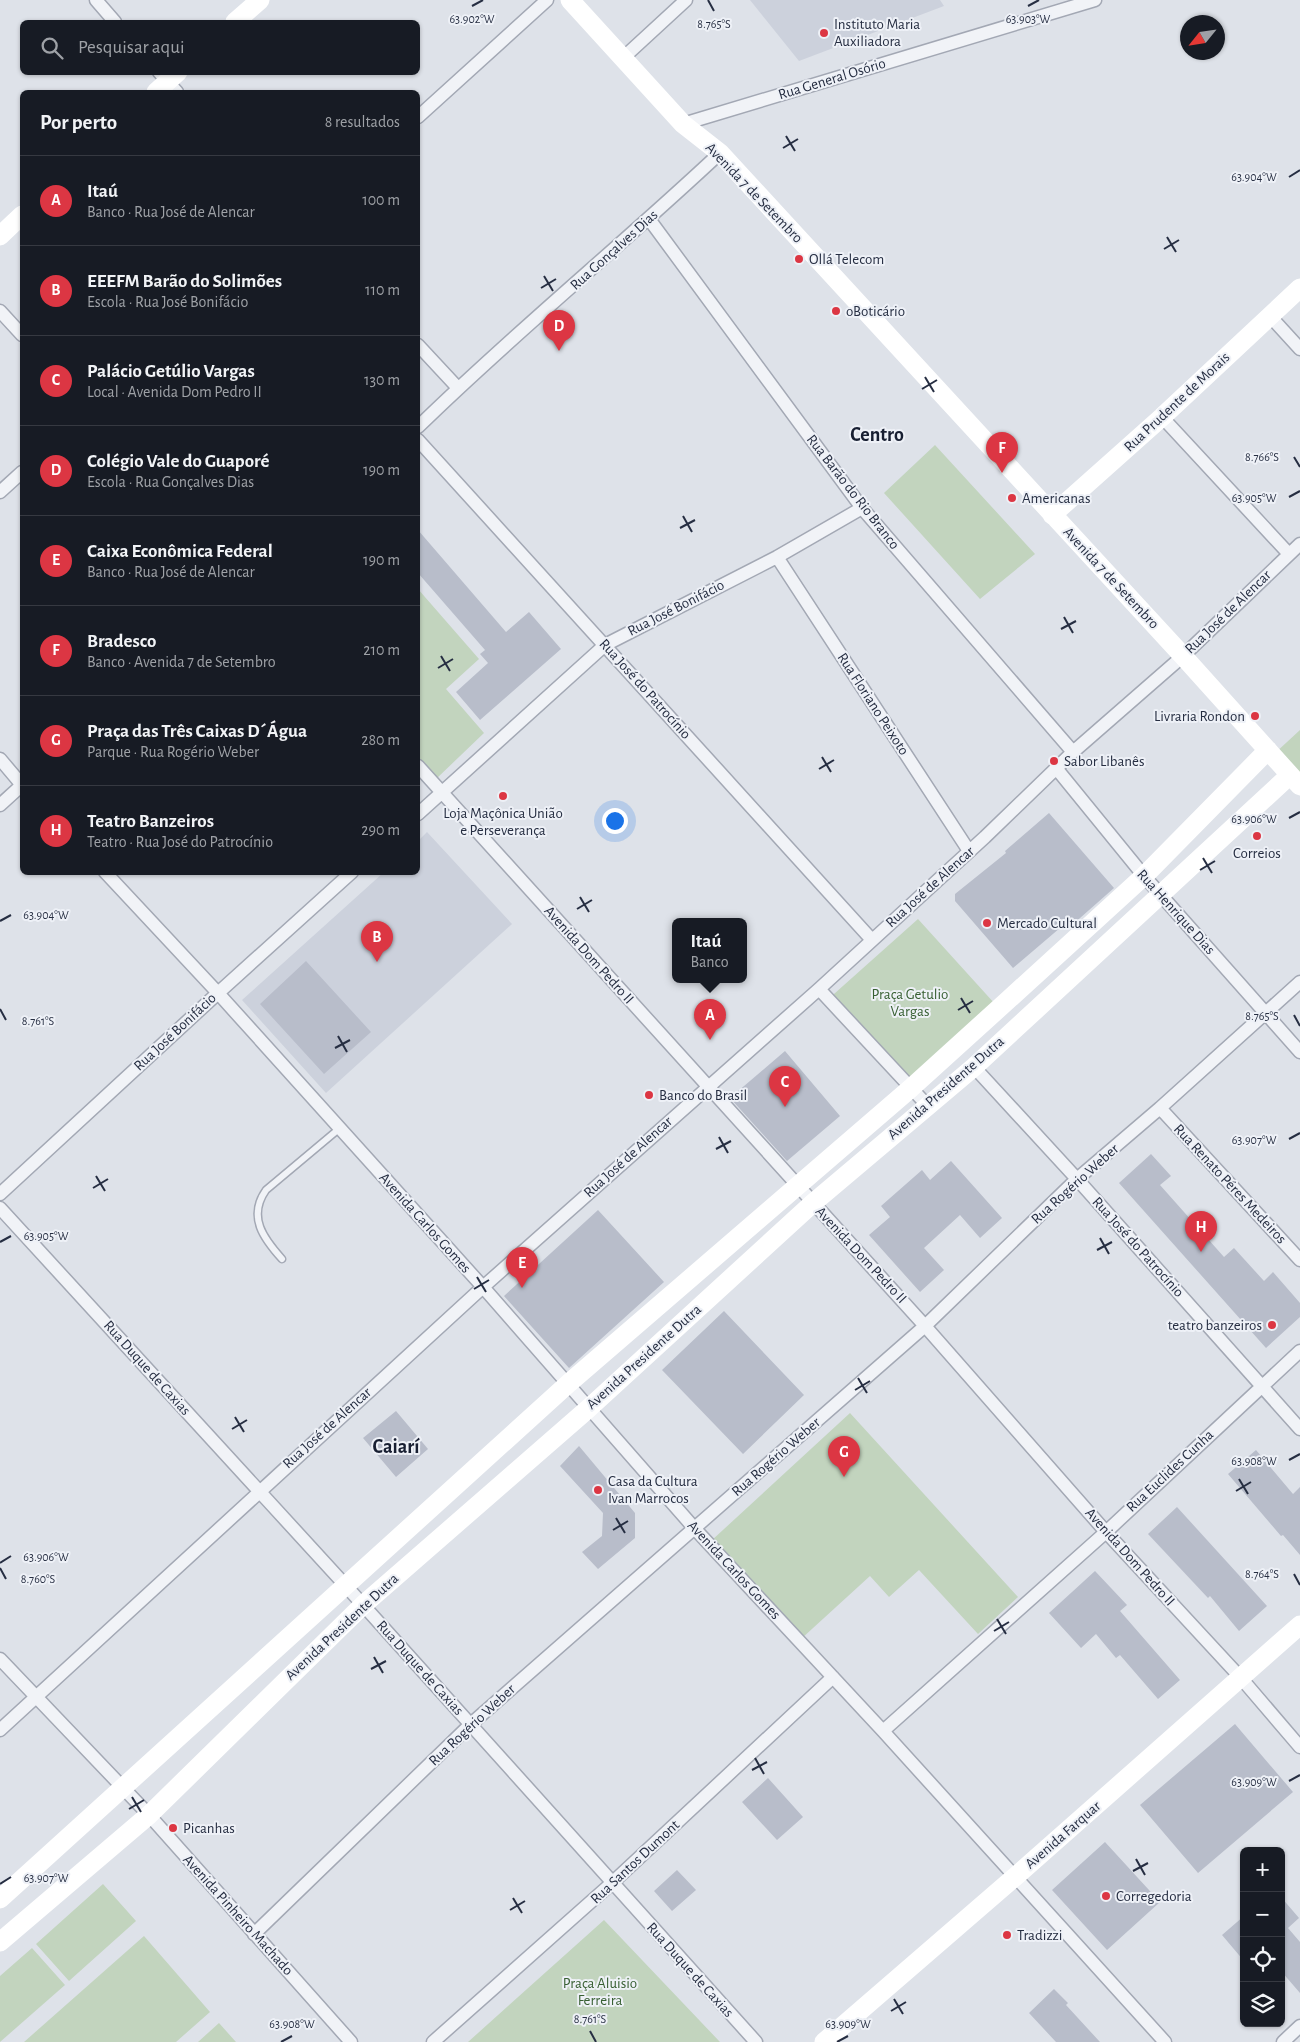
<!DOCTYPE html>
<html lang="pt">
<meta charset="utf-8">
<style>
:root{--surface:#171b24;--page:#242831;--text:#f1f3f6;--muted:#9ea1a6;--line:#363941;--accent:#dc3643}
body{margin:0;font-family:"Alegreya Sans",sans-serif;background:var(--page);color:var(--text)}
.controls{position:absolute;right:15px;bottom:15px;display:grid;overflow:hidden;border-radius:8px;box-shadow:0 1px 4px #0004}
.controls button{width:45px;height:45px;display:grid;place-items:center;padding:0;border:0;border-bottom:1px solid var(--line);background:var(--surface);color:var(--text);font:25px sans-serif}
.compass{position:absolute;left:1180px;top:15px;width:45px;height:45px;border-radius:50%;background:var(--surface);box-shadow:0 1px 4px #0004;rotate:240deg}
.you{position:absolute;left:614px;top:820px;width:18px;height:18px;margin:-12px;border:4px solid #fff;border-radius:50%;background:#1a73e8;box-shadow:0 0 0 8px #1a73e833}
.badge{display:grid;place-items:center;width:32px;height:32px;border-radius:50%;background:var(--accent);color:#fff;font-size:16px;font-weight:700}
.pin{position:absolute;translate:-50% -41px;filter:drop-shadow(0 1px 2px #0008)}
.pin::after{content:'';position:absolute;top:26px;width:18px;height:15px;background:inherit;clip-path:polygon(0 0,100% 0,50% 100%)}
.popup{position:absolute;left:672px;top:918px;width:75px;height:65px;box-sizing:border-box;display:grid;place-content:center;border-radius:8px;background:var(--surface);filter:drop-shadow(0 1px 4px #0005);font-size:16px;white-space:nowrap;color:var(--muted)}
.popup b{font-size:19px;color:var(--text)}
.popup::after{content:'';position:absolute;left:50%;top:100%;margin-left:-10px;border:10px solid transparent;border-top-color:var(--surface)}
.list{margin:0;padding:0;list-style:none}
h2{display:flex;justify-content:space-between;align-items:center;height:65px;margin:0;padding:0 20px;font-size:21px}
h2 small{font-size:16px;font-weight:400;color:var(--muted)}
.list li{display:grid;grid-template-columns:32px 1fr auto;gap:15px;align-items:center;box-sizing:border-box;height:90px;padding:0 20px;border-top:1px solid var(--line)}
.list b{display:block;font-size:19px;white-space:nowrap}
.list p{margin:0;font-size:16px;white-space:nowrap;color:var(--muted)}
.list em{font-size:16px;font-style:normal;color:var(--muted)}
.icon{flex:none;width:28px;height:28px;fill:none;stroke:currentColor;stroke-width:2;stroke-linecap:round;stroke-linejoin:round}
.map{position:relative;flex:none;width:1300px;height:2042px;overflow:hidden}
.search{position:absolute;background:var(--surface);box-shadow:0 1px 4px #0004;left:20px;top:20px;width:400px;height:55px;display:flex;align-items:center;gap:12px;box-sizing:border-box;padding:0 18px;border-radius:8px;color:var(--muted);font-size:19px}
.panel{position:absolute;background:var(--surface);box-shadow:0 1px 4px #0004;left:20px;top:90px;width:400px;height:785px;border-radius:8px}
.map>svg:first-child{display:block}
.built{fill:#ccd1dc}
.green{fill:#c2d4be}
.building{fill:#b8bdca}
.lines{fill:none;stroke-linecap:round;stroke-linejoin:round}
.lane-casing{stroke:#a3a8b4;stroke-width:9}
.street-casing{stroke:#a3a8b4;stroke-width:15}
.lane{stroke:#f1f3f7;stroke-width:6}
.street{stroke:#f1f3f7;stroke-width:12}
.secondary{stroke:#fff;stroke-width:19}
.ticks{fill:none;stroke:#262e42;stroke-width:2}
.poi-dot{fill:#dc3643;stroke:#eef1f7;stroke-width:2}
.labels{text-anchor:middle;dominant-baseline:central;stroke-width:4;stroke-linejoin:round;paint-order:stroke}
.poi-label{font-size:15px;fill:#262e42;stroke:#eef1f7;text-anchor:start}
.street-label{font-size:15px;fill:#262e42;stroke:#eef1f7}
.park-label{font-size:15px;fill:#375f32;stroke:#eef1f7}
.district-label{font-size:20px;font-weight:bold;fill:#181f32;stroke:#eef1f7}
.ticks-label{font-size:12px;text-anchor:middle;fill:#262e42;stroke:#eef1f7;stroke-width:4;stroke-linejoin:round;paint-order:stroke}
</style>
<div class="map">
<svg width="1300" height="2042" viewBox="0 0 1300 2042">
<rect width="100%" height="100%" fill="#dee2e9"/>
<!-- built -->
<path class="built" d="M750,0h190l4,6 -145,55z
M427,832l85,92 -186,169 -84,-93 141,-127 35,-1v-31z"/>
<!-- green -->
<path class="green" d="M935,445l100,109 -55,45 -96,-106z
M418,589l61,70 -33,30 38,44 -49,47 -17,-9z
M1300,730v52l-26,-28z
M918,919l77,85 -93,84 -77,-86z
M850,1413l168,184 -40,37 -59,-64 -30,27 -19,-21 -69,63 -90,-98z
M103,1884l33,37 -67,60 -33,-37z
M604,1920l116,122h-252z
M144,1936l66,76 -34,30h-152z
M32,1948l33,37 -65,57v-66z
M219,2023l17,19h-38z"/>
<!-- building -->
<path class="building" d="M418,530l88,102 23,-20 32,37 -81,71 -24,-28 32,-29 -8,-9 5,-4 -67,-77z
M1049,813l65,75 -43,38 -4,-4 -54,46 -58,-67v-7l51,-41 -1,-2z
M306,961l65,71 -47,42 -64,-70z
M785,1051l55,65 -53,45 -57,-63z
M1151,1154l20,22 -11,9 64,72 10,-9 30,33 9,-9 27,31v14l-34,31 -147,-165z
M951,1161l51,57 -22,20 -20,-23 -36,33 20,22 -24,22 -51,-57 21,-18 -9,-11 41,-36 8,10z
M598,1210l66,72 -95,86 -65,-72z
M724,1311l80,84 -61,59 -81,-84z
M396,1411l32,38 -32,28 -33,-39z
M579,1446l56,67v25l-37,31 -16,-17 20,-16 1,-23 -43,-47z
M1256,1450l37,44 7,-7v68l-17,-20 -2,1 -53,-62z
M1177,1507l90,99 -28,25 -29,-35 -2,2 -60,-64z
M1095,1571l32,34 -7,6 60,69 -22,19 -38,-44 -4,3 -20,-24 -15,14 -32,-35z
M1235,1724l58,68 -95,81 -58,-68z
M768,1778l35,39 -26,23 -35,-38z
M1105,1842l55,60 -53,48 -55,-60z
M677,1870l19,20 -24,21 -18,-20z
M1281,1897l18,21 -11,10 12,14v51l-19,-22z
M1244,1916v45l-22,-26z
M1054,1989l14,14 -2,2 34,37h-44l-27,-29z"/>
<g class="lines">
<defs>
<path id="lane" d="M282,1259c-18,-20 -35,-42 -16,-69l74,-62"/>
<path id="street" d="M96,0l19,22
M623,58l63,-58
M159,72l18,20
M418,117l129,-117
M683,124l412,-124
M649,219l213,289 211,244
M0,311l22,24
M1270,316l30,33
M418,345l40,43
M1162,417l127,137
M418,427c97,-95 203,-181 302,-274
M418,440l454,500
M0,492l22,-20
M777,557l192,294
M0,759l22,26 -22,20
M418,766l507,560 181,206 135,146 59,69
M1056,768l88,108 156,176
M418,814l187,-169 172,-88 85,-49
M105,872l113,121 265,294 212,242 188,202 282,311
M819,989l108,116
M974,1067l103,112 223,250
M1160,1108l140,152
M0,1194l218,-201 134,-121
M0,1208l346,378 410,456
M0,1659l149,156 202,227
M0,1730l483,-443 336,-298 166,-152 88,-85 110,-96 117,-112
M883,1731l223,-199 194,-181
M254,1934l217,-210 454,-398 152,-147 83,-71 140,-126
M433,2042l179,-159 221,-206
M1283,2042l17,-16"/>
</defs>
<!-- lane casing -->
<use href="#lane" class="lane-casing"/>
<!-- street casing -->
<use href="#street" class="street-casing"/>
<!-- lane -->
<use href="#lane" class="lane"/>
<!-- street -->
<use href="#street" class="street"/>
<!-- secondary -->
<path class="secondary" d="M570,0l113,124 37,29 463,503 117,130
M235,22l25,-22
M156,92l22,-20
M0,236l22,-21
M1052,515l110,-98 138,-129
M0,1899l569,-516 342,-295 96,-87 137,-125 124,-126
M0,1942l149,-127 214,-210 226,-197 224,-205 161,-136 316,-292
M824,2042l192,-166 284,-251"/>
</g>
<!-- ticks -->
<path class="ticks" d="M708,0l6,11M472,6l11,-6M1028,6l11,-6M786,136l9,15M783,148l15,-9M1289,177l11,-7M1167,237l9,15M1164,249l15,-9M544,276l9,15M541,288l15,-9M925,377l9,15M922,389l15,-9M1294,457l6,10M1289,497l11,-6M683,516l9,16M680,528l15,-8M1064,617l9,16M1061,629l15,-8M441,656l9,15M438,668l15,-9M822,757l9,15M819,769l15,-9M1289,818l11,-6M1203,858l9,15M1200,870l15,-9M580,897l9,15M577,909l15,-9M0,921l11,-6M961,998l9,15M0,1009l6,11M958,1010l15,-9M1294,1015l6,11M338,1036l9,16M335,1048l15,-8M719,1137l9,16M1289,1139l11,-6M716,1149l15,-8M96,1176l9,15M93,1188l15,-9M1100,1238l9,16M0,1242l11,-6M1097,1250l15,-8M477,1277l9,15M474,1289l15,-9M858,1378l9,15M855,1390l15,-9M235,1417l9,15M232,1429l15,-9M1289,1460l11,-6M1239,1479l9,15M1236,1491l15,-9M616,1518l9,15M613,1530l15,-9M0,1563l11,-7M0,1568l6,11M1294,1574l6,11M997,1619l9,15M994,1631l15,-9M374,1657l9,16M371,1669l15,-8M755,1758l9,16M752,1770l15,-8M1289,1781l11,-6M132,1797l9,15M129,1809l15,-9M1136,1859l9,16M1133,1871l15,-8M0,1884l11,-7M513,1898l9,15M510,1910l15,-9M894,1999l9,15M891,2011l15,-9M590,2031l6,11M281,2042l11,-6M837,2042l11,-6"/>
<!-- markers -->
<g class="poi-dot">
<circle cx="824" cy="33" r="5"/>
<circle cx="799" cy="259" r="5"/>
<circle cx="836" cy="311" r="5"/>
<circle cx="1012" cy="498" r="5"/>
<circle cx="1255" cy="716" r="5"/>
<circle cx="1054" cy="761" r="5"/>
<circle cx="503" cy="796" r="5"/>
<circle cx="1257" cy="836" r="5"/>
<circle cx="987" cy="923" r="5"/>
<circle cx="649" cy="1095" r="5"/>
<circle cx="1272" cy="1325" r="5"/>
<circle cx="598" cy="1490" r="5"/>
<circle cx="173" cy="1828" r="5"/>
<circle cx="1106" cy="1896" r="5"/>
<circle cx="1007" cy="1935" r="5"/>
</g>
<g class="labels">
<!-- poi labels -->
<g class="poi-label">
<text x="834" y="24">Instituto Maria<tspan x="834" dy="17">Auxiliadora</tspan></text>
<text x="809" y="259">Ollá Telecom</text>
<text x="846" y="311">oBoticário</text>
<text x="1022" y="498">Americanas</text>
<text x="1245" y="716" text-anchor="end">Livraria Rondon</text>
<text x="1064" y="761">Sabor Libanês</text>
<text x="503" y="813" text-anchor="middle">Loja Maçônica União<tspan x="503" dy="17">e Perseverança</tspan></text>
<text x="1257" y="853" text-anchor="middle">Correios</text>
<text x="997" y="923">Mercado Cultural</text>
<text x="659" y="1095">Banco do Brasil</text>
<text x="1262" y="1325" text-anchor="end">teatro banzeiros</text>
<text x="608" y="1481">Casa da Cultura<tspan x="608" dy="17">Ivan Marrocos</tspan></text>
<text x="183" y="1828">Picanhas</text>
<text x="1116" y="1896">Corregedoria</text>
<text x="1017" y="1935">Tradizzi</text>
</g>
<!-- street labels -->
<g class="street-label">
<text transform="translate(832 79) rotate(-17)">Rua General Osório</text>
<text transform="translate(754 193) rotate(46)">Avenida 7 de Setembro</text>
<text transform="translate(614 250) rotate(-42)">Rua Gonçalves Dias</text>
<text transform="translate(1177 402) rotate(-43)">Rua Prudente de Morais</text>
<text transform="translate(853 492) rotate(52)">Rua Barão do Rio Branco</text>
<text transform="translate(1111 578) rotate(47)">Avenida 7 de Setembro</text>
<text transform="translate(676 608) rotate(-27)">Rua José Bonifácio</text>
<text transform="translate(1228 612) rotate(-44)">Rua José de Alencar</text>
<text transform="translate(645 689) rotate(48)">Rua José do Patrocínio</text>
<text transform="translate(873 704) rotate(57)">Rua Floriano Peixoto</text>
<text transform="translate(930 887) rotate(-42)">Rua José de Alencar</text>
<text transform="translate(1176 912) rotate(48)">Rua Henrique Dias</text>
<text transform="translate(589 955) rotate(48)">Avenida Dom Pedro II</text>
<text transform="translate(175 1032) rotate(-43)">Rua José Bonifácio</text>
<text transform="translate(946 1088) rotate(-41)">Avenida Presidente Dutra</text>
<text transform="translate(628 1157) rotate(-42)">Rua José de Alencar</text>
<text transform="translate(1075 1184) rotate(-42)">Rua Rogério Weber</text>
<text transform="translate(1230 1184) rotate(47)">Rua Renato Péres Medeiros</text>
<text transform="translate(425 1223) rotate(48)">Avenida Carlos Gomes</text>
<text transform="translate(1138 1247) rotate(48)">Rua José do Patrocínio</text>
<text transform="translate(861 1255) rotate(47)">Avenida Dom Pedro II</text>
<text transform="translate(644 1357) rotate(-42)">Avenida Presidente Dutra</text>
<text transform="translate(147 1368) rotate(48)">Rua Duque de Caxias</text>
<text transform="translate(327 1428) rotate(-42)">Rua José de Alencar</text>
<text transform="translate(776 1457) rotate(-41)">Rua Rogério Weber</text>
<text transform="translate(1170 1471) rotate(-43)">Rua Euclides Cunha</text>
<text transform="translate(1130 1557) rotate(48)">Avenida Dom Pedro II</text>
<text transform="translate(734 1570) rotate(47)">Avenida Carlos Gomes</text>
<text transform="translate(342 1627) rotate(-43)">Avenida Presidente Dutra</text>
<text transform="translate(420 1668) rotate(48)">Rua Duque de Caxias</text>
<text transform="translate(472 1725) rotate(-43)">Rua Rogério Weber</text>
<text transform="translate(1063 1835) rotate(-41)">Avenida Farquar</text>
<text transform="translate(635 1862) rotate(-43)">Rua Santos Dumont</text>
<text transform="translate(238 1915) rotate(48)">Avenida Pinheiro Machado</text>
<text transform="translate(690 1970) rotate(48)">Rua Duque de Caxias</text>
</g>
<!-- park labels -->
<g class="park-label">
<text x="910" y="994">Praça Getulio<tspan x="910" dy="17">Vargas</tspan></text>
<text x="600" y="1983">Praça Aluisio<tspan x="600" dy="17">Ferreira</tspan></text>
</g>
<!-- district labels -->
<g class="district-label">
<text x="877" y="435">Centro</text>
<text x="396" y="1447">Caiarí</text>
</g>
</g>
<g class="ticks-label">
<text x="472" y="23">63.902°W</text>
<text x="1028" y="23">63.903°W</text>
<text x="714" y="28">8.765°S</text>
<text x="1254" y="181">63.904°W</text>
<text x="1262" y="461">8.766°S</text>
<text x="1254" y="502">63.905°W</text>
<text x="1254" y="823">63.906°W</text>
<text x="46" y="919">63.904°W</text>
<text x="1262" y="1020">8.765°S</text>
<text x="38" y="1025">8.761°S</text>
<text x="1254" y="1144">63.907°W</text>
<text x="46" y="1240">63.905°W</text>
<text x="1254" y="1465">63.908°W</text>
<text x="46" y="1561">63.906°W</text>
<text x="1262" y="1578">8.764°S</text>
<text x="38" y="1583">8.760°S</text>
<text x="1254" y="1786">63.909°W</text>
<text x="46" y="1882">63.907°W</text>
<text x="590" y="2023">8.761°S</text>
<text x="292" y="2028">63.908°W</text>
<text x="848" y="2028">63.909°W</text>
</g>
</svg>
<div class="controls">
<button>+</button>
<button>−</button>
<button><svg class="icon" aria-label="locate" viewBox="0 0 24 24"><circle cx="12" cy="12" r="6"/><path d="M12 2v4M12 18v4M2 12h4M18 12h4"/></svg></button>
<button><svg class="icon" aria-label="layers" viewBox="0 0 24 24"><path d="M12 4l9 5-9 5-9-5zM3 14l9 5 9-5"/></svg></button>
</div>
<svg class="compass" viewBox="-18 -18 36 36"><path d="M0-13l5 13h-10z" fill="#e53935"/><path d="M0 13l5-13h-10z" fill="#9ea1a6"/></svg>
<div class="you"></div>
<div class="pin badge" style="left:710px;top:1040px">A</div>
<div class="popup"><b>Itaú</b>Banco</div>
<div class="pin badge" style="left:377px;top:962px">B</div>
<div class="pin badge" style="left:785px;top:1107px">C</div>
<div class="pin badge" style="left:559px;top:351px">D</div>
<div class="pin badge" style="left:522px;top:1288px">E</div>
<div class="pin badge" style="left:1002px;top:473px">F</div>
<div class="pin badge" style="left:844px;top:1477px">G</div>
<div class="pin badge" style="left:1201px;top:1252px">H</div>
<div class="search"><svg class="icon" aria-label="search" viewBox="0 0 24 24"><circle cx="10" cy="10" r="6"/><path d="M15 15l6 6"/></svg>Pesquisar aqui</div>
<section class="panel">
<h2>Por perto<small>8 resultados</small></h2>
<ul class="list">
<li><span class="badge">A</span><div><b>Itaú</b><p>Banco · Rua José de Alencar</p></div><em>100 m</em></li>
<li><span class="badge">B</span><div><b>EEEFM Barão do Solimões</b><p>Escola · Rua José Bonifácio</p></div><em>110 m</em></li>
<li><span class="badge">C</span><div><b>Palácio Getúlio Vargas</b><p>Local · Avenida Dom Pedro II</p></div><em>130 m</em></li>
<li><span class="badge">D</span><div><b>Colégio Vale do Guaporé</b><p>Escola · Rua Gonçalves Dias</p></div><em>190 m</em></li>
<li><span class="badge">E</span><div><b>Caixa Econômica Federal</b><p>Banco · Rua José de Alencar</p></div><em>190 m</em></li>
<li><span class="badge">F</span><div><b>Bradesco</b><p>Banco · Avenida 7 de Setembro</p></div><em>210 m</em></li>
<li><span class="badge">G</span><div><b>Praça das Três Caixas D´Água</b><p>Parque · Rua Rogério Weber</p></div><em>280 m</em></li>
<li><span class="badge">H</span><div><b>Teatro Banzeiros</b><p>Teatro · Rua José do Patrocínio</p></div><em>290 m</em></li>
</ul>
</section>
</div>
